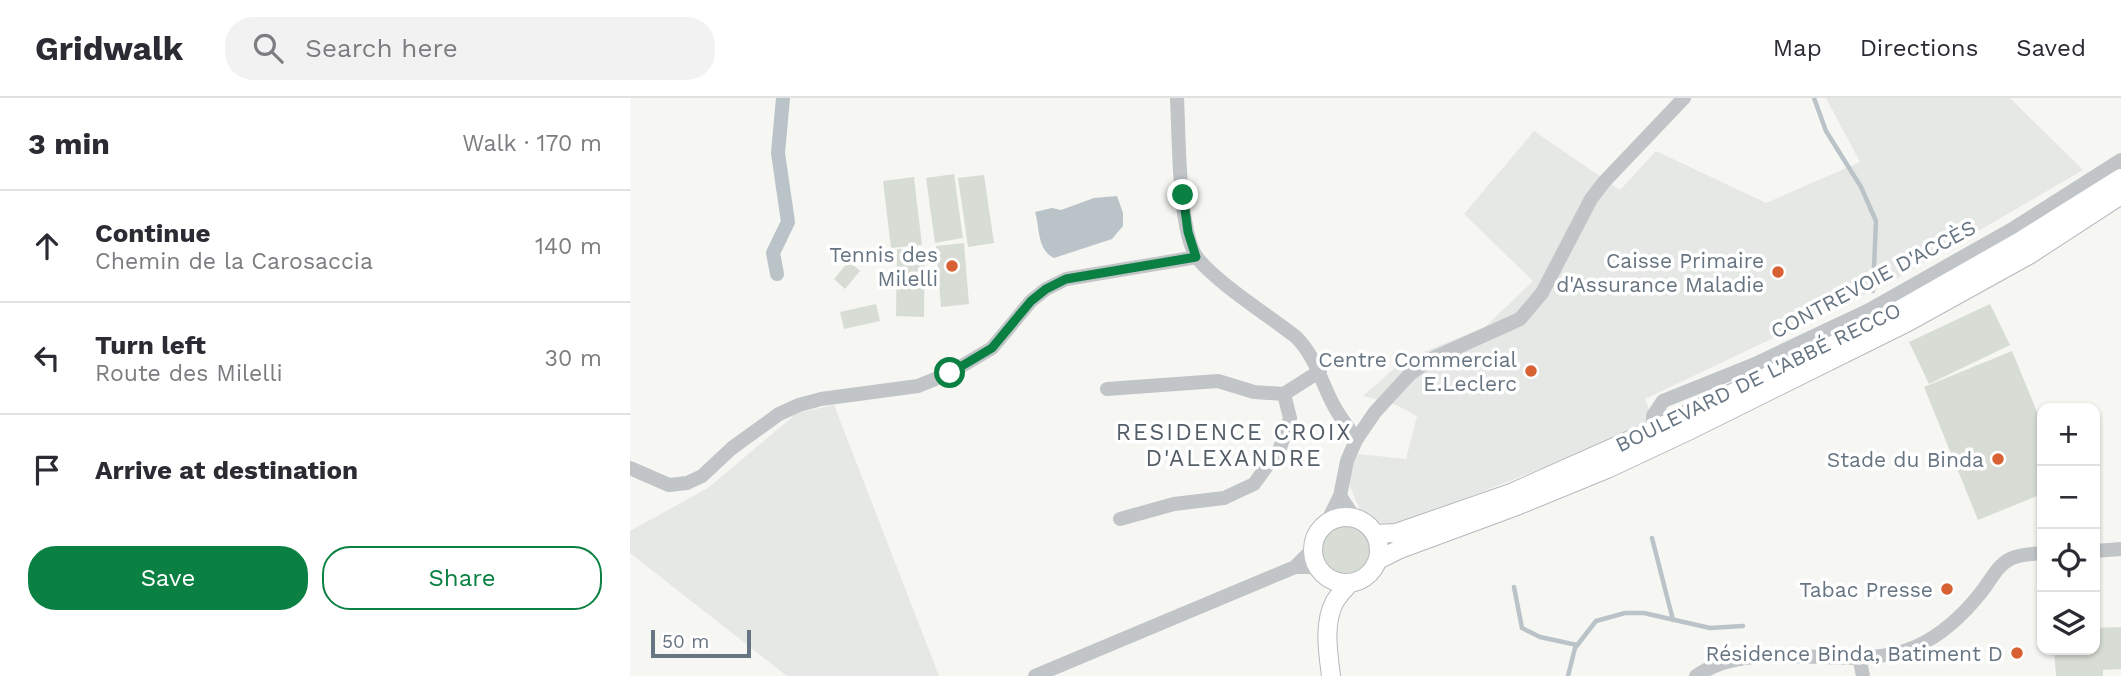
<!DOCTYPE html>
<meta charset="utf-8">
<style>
:root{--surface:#fff;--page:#f2f2f3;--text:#2b2b33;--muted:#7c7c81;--line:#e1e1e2;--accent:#0b8043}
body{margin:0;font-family:"Work Sans",sans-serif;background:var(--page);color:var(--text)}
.controls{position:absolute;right:21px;bottom:21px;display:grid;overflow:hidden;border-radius:14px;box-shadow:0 2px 5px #0004}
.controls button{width:63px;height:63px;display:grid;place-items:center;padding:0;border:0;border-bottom:2px solid var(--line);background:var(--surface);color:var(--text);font:35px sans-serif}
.scale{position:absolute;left:21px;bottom:18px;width:100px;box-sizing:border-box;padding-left:7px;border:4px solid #677582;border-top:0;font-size:19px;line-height:24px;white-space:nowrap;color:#677582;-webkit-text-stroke:5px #fff;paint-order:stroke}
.stop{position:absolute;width:21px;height:21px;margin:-16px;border:5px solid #0b8043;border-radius:50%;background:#fff}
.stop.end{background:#0b8043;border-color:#fff;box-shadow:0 2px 7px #0008}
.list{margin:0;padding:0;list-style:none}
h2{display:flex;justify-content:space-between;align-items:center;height:91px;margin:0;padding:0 28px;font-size:30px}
h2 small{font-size:23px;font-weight:400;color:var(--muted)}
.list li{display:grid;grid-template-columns:46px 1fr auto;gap:21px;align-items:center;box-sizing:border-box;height:112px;padding:0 28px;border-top:2px solid var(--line)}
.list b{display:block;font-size:26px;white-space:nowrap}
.list p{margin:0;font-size:23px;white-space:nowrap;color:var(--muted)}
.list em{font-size:23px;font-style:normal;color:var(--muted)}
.actions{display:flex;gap:14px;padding:21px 28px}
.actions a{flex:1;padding:16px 0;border:2px solid var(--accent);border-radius:28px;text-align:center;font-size:24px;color:var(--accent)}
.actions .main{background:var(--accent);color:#fff}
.icon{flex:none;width:38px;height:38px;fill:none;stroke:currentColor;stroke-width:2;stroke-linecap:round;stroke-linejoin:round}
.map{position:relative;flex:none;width:1491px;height:578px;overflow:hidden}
header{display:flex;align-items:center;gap:42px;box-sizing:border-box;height:98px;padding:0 35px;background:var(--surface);border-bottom:2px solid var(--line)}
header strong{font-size:33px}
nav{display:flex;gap:38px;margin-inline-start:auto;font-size:24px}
.search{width:490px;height:63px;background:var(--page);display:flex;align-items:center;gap:18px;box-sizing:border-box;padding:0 24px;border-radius:28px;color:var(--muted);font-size:26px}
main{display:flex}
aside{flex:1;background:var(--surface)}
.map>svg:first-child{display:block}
.built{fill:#e6e8e6}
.green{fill:#d7ddd4}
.water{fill:#bac3c8}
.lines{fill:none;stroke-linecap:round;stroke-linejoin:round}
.stream{stroke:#bac3c8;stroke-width:4.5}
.canal{stroke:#bac3c8;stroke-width:14}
.major-casing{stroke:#b5b8bc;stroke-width:20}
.minor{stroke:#c1c5c8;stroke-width:14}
.major{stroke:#fff;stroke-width:18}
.route{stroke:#0b8043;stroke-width:9}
.poi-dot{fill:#d76132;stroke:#fff;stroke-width:2.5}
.labels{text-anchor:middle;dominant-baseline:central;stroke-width:7;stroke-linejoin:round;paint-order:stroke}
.poi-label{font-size:21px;fill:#677582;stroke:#fff;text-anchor:end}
.street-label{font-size:21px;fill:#677582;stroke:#fff}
.neighbourhood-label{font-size:23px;letter-spacing:2px;fill:#545e68;stroke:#fff}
</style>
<header>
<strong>Gridwalk</strong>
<div class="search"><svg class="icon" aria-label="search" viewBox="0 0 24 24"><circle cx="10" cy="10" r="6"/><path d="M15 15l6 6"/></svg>Search here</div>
<nav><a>Map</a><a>Directions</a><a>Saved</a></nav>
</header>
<main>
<aside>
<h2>3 min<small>Walk · 170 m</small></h2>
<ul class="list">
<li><svg class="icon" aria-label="ahead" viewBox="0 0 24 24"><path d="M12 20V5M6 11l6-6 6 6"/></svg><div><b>Continue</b><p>Chemin de la Carosaccia</p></div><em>140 m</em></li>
<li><svg class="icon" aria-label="left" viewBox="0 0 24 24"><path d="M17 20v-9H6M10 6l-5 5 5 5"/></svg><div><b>Turn left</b><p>Route des Milelli</p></div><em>30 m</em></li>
<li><svg class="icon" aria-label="arrive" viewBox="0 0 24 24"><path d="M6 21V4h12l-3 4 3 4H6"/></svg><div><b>Arrive at destination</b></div></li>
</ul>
<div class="actions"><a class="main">Save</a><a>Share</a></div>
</aside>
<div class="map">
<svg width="1491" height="578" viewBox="0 0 1491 578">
<rect width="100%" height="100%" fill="#f6f6f3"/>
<!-- built -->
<path class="built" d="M1196,0h184l73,72 -192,112 -246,117 7,19 -17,14 -236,92 -18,1 -20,-12 -12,-29 1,-13 8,-17 48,5 11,-43 -23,-12 -31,-8 41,-36 81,-33 48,-46 -69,-67 70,-83 86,59 36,-39 110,52 94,-41z
M204,307l105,271h-152l-157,-123v-22l78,-43 89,-75z"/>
<!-- green -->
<path class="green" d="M324,76l9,64 -28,5 -9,-65z
M354,77l10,68 -26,4 -10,-69z
M284,79l8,68 -31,3 -8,-67z
M334,145l5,61 -28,3 -5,-61z
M267,151l28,1 -1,67 -28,-1z
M219,163l11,10 -15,18 -11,-10z
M246,206l4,17 -36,8 -4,-17z
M1360,206l20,41 -81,39 -20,-42z
M1382,253l30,73v70l-64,26 -54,-133z
M692 451a24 24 0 1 1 48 0a24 24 0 1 1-48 0Z
M1491,529v42l-18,1v6h-47l-2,-26h41v-22z"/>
<!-- water -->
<path class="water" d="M487,98l6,17v13l-11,13 -58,19c-17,-8 -14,-30 -19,-46l17,-4 9,2 33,-12z"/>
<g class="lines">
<!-- stream -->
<path class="stream" d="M1184,0l12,33 35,56 15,34 -3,70
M1022,440l21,82
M884,489l8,41 18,9 37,8
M938,578l7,-28 21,-27 29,-8h19l66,15 33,-2"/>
<!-- canal -->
<path class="canal" d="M147,176l-4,-21 15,-31 -10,-69 5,-55"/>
<defs>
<path id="major" d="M683 452a33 33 0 1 1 66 0a33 33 0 1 1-66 0Z
M745,436l21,-1 115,-40 171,-76 180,-86 160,-91 99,-62
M748,462l22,-11 119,-44 88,-36 81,-38 220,-109 121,-67 92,-60
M701,578c-3,-24 -8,-53 4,-75 4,-6 10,-13 15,-18"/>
</defs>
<!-- major casing -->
<use href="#major" class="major-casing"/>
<!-- minor -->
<path class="minor" d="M547,0c2,35 1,136 21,161 22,26 70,56 98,78 20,20 25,45 38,69 6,12 16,22 22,34
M477,291l111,-8 36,11 30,2 36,-23
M1023,331v-13l10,-15 92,-37 114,-54 145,-82 107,-68
M0,370l39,17 18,-2 15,-7 30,-28 47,-34 20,-9 22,-6 97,-13 32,-13 42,-25 39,-47 15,-12 20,-10 131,-22
M710,398l14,21
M490,421l54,-15 50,-6 30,-14 26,-36 10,-30 -6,-24
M696,426l14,-28 7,-35 9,-21 19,-28 35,-38 19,-14 91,-41 22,-26 49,-94 13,-17 80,-84
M1465,453l26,-2
M665,469h23
M1229,558l4,20
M405,578l260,-109 18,-18
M1066,578c61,-42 155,0 221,-30 23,-10 46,-31 62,-51 10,-11 17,-29 31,-36 10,-5 22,-5 32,-6"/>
<!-- major -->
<use href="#major" class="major"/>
</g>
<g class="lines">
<!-- route -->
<path class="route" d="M320,275l42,-25 39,-47 15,-12 20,-10 130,-22 -8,-25 -5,-37"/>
</g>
<!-- markers -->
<g class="poi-dot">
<circle cx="322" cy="168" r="7"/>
<circle cx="1148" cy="174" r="7"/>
<circle cx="901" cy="273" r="7"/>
<circle cx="1368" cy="361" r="7"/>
<circle cx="1317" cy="491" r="7"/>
<circle cx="1387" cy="555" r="7"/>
</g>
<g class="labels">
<!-- poi labels -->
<g class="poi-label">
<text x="308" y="156">Tennis des<tspan x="308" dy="24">Milelli</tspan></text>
<text x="1134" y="162">Caisse Primaire<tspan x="1134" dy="24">d'Assurance Maladie</tspan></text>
<text x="887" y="261">Centre Commercial<tspan x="887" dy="24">E.Leclerc</tspan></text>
<text x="1354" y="361">Stade du Binda</text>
<text x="1303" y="491">Tabac Presse</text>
<text x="1373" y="555">Résidence Binda, Batiment D</text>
</g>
<!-- street labels -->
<g class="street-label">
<text transform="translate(1243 181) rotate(-28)">CONTREVOIE D'ACCÈS</text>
<text transform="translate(1128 279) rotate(-26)">BOULEVARD DE L'ABBÉ RECCO</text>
</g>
<!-- neighbourhood labels -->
<g class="neighbourhood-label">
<text x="604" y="334">RESIDENCE CROIX<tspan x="604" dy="26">D'ALEXANDRE</tspan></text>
</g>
</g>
</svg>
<div class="controls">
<button>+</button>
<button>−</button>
<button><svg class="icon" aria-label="locate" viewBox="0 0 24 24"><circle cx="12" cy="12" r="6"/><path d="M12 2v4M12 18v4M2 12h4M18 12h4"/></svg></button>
<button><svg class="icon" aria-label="layers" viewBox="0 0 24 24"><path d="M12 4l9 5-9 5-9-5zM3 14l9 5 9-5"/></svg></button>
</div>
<div class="scale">50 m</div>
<div class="stop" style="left:320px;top:275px"></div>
<div class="stop end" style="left:553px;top:97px"></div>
</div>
</main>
